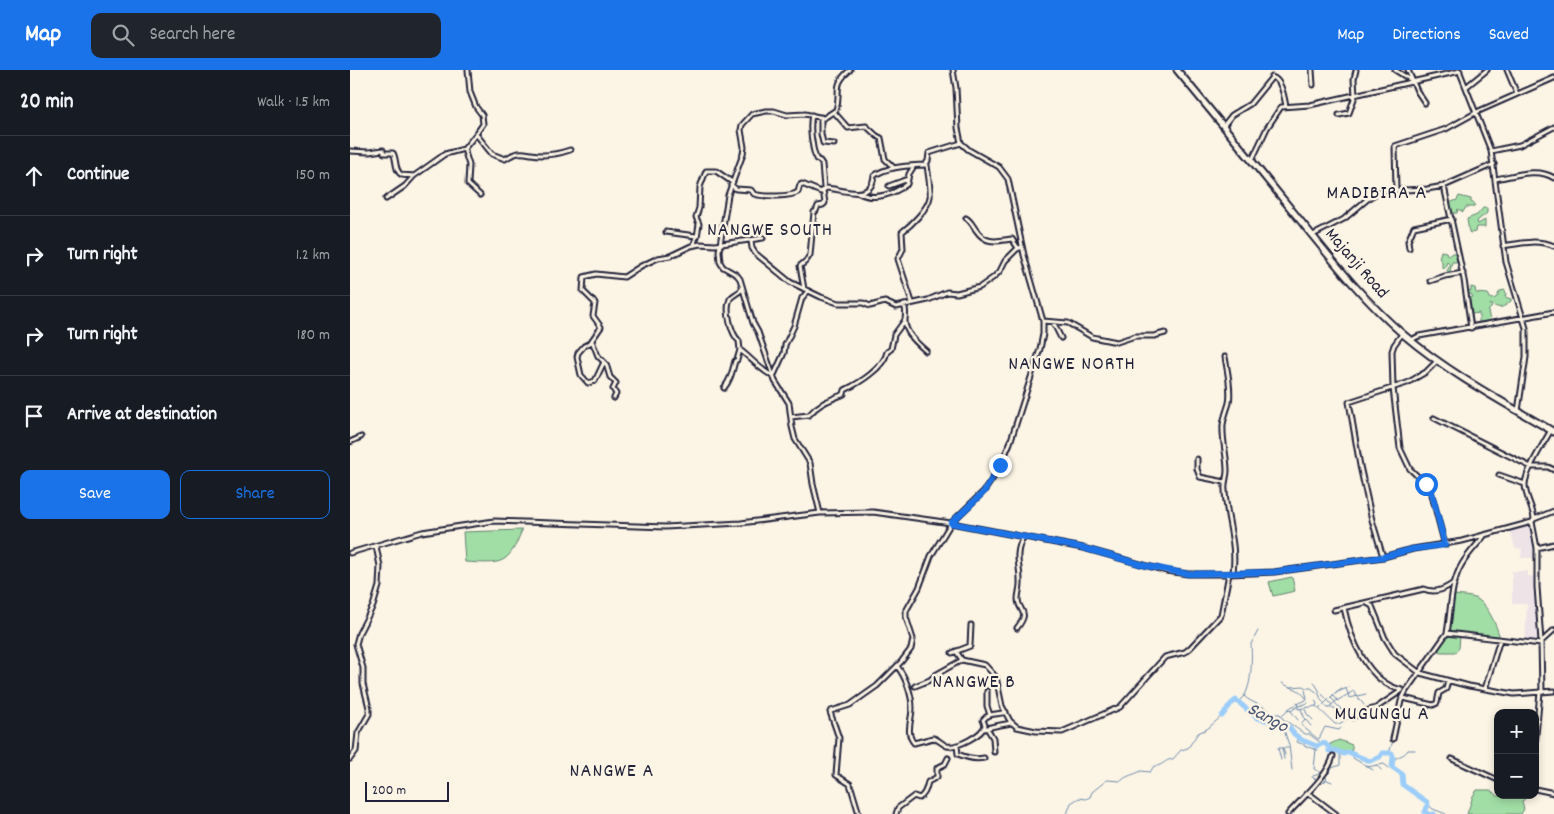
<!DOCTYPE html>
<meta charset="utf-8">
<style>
:root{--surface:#171b24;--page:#20242c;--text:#f1f3f6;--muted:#9ea1a6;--line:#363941;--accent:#1a73e8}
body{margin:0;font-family:Dekko,sans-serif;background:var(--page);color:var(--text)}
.controls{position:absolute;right:15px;bottom:15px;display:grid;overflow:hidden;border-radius:10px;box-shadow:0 2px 8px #0003}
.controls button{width:45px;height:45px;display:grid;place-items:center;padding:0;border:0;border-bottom:1px solid var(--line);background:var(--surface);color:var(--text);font:25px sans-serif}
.scale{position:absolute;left:15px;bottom:12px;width:84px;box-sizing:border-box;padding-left:5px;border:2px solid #22223b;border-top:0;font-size:14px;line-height:18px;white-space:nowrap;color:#22223b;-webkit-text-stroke:4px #fcf5e5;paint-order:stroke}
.stop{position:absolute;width:15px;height:15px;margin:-11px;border:4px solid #1a73e8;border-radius:50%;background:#fff}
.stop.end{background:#1a73e8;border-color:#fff;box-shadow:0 1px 5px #0008}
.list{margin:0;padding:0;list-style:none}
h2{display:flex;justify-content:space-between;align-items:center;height:65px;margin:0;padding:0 20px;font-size:21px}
h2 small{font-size:16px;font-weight:400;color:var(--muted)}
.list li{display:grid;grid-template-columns:32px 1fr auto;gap:15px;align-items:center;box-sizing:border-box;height:80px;padding:0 20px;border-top:1px solid var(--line)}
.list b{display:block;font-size:19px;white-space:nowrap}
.list em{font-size:16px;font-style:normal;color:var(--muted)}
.actions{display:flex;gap:10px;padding:15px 20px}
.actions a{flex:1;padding:11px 0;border:1px solid var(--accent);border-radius:10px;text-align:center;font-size:18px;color:var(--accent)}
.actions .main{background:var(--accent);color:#fff}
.icon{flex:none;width:28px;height:28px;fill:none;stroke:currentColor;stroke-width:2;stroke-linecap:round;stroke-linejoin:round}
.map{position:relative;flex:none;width:1204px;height:744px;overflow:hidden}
header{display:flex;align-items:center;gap:30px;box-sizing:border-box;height:70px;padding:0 25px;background:var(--accent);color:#fff}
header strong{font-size:24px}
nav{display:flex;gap:28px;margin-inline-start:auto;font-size:18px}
.search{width:350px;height:45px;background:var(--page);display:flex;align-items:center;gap:12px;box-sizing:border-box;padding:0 18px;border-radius:10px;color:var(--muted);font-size:19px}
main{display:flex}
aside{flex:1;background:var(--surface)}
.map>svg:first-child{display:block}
.built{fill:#eee4e8}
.green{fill:#a1dea5;stroke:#628070}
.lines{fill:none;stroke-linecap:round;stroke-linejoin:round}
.stream{stroke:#6b89ad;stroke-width:1}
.river{stroke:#9ccdf9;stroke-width:5}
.street-casing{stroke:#22223b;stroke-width:7}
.secondary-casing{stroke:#22223b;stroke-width:9}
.street{stroke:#fcf5e5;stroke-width:3}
.secondary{stroke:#fcf5e5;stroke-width:5}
.route{stroke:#1a73e8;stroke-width:6}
.labels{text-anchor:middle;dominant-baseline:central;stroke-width:4.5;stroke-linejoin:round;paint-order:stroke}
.street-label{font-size:18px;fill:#22223b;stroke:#fcf5e5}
.water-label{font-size:19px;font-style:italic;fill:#475574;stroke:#fcf5e5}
.quarter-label{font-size:20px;letter-spacing:1px;fill:#22223b;stroke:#fcf5e5}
</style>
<header>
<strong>Map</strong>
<div class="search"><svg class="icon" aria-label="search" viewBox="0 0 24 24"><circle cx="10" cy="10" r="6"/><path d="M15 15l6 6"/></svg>Search here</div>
<nav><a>Map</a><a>Directions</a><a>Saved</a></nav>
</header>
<main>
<aside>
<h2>20 min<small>Walk · 1.5 km</small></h2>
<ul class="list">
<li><svg class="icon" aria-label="ahead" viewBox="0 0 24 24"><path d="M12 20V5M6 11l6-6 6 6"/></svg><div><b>Continue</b></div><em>150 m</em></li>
<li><svg class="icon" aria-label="right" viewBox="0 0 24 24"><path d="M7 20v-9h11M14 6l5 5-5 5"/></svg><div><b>Turn right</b></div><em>1.2 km</em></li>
<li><svg class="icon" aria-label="right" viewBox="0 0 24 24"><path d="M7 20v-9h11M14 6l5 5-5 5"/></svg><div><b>Turn right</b></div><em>180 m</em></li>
<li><svg class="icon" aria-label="arrive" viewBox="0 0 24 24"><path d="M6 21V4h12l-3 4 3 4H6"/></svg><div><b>Arrive at destination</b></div></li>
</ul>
<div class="actions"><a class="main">Save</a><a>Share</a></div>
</aside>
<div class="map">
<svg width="1204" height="744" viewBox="0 0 1204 744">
<rect width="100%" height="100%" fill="#fcf5e5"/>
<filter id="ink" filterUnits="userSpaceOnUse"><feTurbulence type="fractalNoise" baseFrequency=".02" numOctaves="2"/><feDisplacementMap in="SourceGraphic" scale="10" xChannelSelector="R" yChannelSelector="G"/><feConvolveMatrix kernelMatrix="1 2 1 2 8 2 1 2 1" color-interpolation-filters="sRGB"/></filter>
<g filter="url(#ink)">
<!-- built -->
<path class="built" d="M1180,454l4,14 1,20h-14l1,-9 -7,-1 -5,-18z
M1162,501h16v5h7l4,64 -2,1h-12l2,-37h-15z"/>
<!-- green -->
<path class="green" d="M1109,126l12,3v3l4,2v1l-2,2h-7l-3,5 -5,-3 -1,4h-4l-3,-2 -1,-8 8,-3z
M1133,138h4v5l-10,8 1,3 7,-4v7h-9l-1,5 -5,1 -1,-1 -2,-13 10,-4z
M1091,181l5,1 2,4 4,-3h5v9h-5l-2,10 -3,-1 3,-6 -3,-3 -3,7 -2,-1v-6l-3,-4z
M1121,217l4,1 1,5 12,1 3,5 5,-1 4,-7 5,-1 1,4 -1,3 6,2v2c-10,9 -12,7 -21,3l2,3 -4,4 2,10 -8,3 -3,-2v-9l-7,1 -2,-1 -3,-15 6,-1 -2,-3h-4v-4l4,1z
M172,460c-14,36 -20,34 -57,32l-2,-30z
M942,507l3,14 -22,5 -4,-14z
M1105,525c6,1 14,1 20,3 11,4 21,26 24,37l-1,2 -48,-5z
M1100,564l10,2 -1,12 -3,4h-15l-4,-2z
M989,670l13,5v5l-7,2 -15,-3v-5z
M1127,720h13l8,6 27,-1v4l-3,2 2,8 -3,5h-54l6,-18z"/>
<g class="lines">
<!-- stream -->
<path class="stream" d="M1117,489l19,-22
M1100,562l6,-48
M1087,580l12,-15
M1072,602l4,-7
M964,612l6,10
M932,613c11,7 15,3 24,15
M941,617l12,-1 3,2h5l8,6 2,6 4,4
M996,619l4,9 16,-4
M1003,621l11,14
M1058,622l8,-12
M971,623l11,12
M986,623l13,-6
M983,625l5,6
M894,626c8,-9 8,-40 7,-52l7,-13
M965,630l2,4 -1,2
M888,632l6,-6c8,8 21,9 28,17
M947,632l2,4 9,-3
M985,632l17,-10
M985,633l7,7
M974,635l4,3c8,-1 12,4 21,2
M979,637l6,-5 -4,-4
M939,639l2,2 7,-5v3l18,-3 19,18h4l13,-8
M951,639l4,10 -4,5 1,2 16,13
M955,639l2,5 6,6
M969,639l18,-18 5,-3
M898,640c9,1 12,4 21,5
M941,641l7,9
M932,645l9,-8 15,-7 1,-2 -2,-8
M1049,648l4,-17
M955,649l6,7
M915,651l7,-7h8l3,5 22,15h4l12,9
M932,654l7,21 3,25
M948,667l-1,5 5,2
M969,669l6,-12 14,3 2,-2
M954,671v5l14,4
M932,678l2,11
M933,678l2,7
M1039,683l4,-12
M1004,684l-1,4 20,12
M931,690l-3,-12h10
M1043,692c3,-7 11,-5 15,-12h7
M1027,695l4,5
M1017,697l17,-3 5,4
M963,706l6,-2
M974,706l5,-3 3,-5 8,-3v-11
M962,707l5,3 5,-7 -8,-4 2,-20
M976,707l1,3 5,2
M973,713l3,-3
M1078,735l5,4 13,5
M717,744l4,-11 8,-5 7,1 4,-2 2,-5 15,-12 14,1c6,-6 13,-6 20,-10l9,1 4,-6c8,1 11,-7 19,-7l8,-9 7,-2 10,-15 9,-4 15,-13"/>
<!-- river -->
<path class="river" d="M872,646l9,-12 5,-4 21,18 21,5 12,5 4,6 8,6 15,6 7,-3 5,4v4l6,-1 9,4 4,-2 22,9 10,-4 2,-4h10l1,4 -1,10 10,7 1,11 24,17 1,3 -3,7 4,2
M1083,744h1"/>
<defs>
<path id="street" d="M118,0l2,22 6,15 6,8 1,9 -7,10 16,20 13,5c17,-11 20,-4 38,-4 9,0 18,-2 27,-5
M962,0l1,15
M1045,0l16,10
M1058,0l9,21 8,12
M1109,0l32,81 15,111 20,66v29l-8,54
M1157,0l10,24
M1116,17l21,-17
M484,42l14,16 18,-2 11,10 4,2 4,21 9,9
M462,45c-3,12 0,32 4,44l4,2 2,3 2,24
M989,45l10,-2 6,-17 -1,-17 2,-9
M471,47v17l2,9 11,1
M874,55l8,-10 18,-11 22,-27c10,3 12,20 14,29
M114,79l5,16 -1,19 12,11
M0,81l19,1 14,-2 1,3h9c4,6 1,18 9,22 3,1 8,0 12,1l31,-22 19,-5 12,-15
M1141,81l29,-6 34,-18
M902,90l15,-32 14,-21 29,-2 150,-34
M1146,109c17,-3 42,-12 58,-1
M381,115l5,4 15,1 3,4c9,3 37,3 44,-2l2,-7 2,-1 19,8 5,-4c18,1 45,15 48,-12 12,-10 37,-10 51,-11l3,-4 1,-8 32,-10
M539,116l19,-7
M1094,116l20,94 7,48
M1046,120l-1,-44 51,-17 33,-18 75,-33
M509,123c16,8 35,1 48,-9l2,-10 5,-8
M36,129l19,-13 9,-10
M616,148c5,3 7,8 10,12 10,15 21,11 36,9l6,9
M316,162l30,4 -2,9
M963,165l31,-16 26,-22 11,-6 46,-2 17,-3 50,-22
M347,167l2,-13 -3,-7 3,-9 1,-21 6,-16h10l16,11
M401,171l1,7 3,5 35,29 31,15 17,6h25l7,3 15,-4 11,5 32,-7 19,-8 10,1 23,-6 14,-10 6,-6 5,-10 12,-12 5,-2
M1153,176c18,-3 34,-7 51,0
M1059,178l-1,-7 6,-14 38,-8
M1080,211l15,-5 18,-3
M454,219l-4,-23 6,-5 4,-6 4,-43 2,-1 2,-5 5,-1 2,-2 -2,-13
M562,232l-14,-43 5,-10 -1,-17c9,-7 26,-23 28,-35 1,-10 -2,-22 -3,-32
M554,235c3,6 1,10 1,16 0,12 13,23 21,30
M693,251l25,2 24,14 25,5 18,-6h19l11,-3
M703,252l8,16
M1052,264l-8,11 -2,6 1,37 7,60 10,21 20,19 15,57
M1061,270l8,-4 135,-24
M242,271l6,15 8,8 4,13 6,6 -3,6 3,5 -2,4
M390,280c11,8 20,20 33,26
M875,287c2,13 7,32 4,46 -2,7 -5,14 -6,22 -1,17 4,30 4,46 0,6 -3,12 -2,19 1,30 12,52 8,83
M254,292l-9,19 -7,2 -7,-8 -4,-18 1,-4 6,-7 6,-3 11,-16 -8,-11 2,-13 -12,-12 1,-14 12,-3 28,3 17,-11 17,-8 12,-2 21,-10 9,-2 15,1 48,-7
M424,305l10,-22 1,-8 9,-19 8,-28 6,-7
M374,318c7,-9 8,-16 11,-27l2,-1 3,-10 -1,-9c-8,-7 -14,-32 -9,-42 2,-4 9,-6 12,-10
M441,347l18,-2c10,-12 21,-15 35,-21l1,-4c14,-7 39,-22 42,-38l4,-3 3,-14 11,-15
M1084,348l97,49h17l6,3
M0,372l11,-5
M847,389v10l3,8 25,5
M1149,405l26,9
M470,443l-7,-29 -3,-21 -15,-24 -3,-12 -3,-24 -14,-22 -17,-49 -5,-9 -13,-44 -3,-4 -14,-8 -3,-5 -1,-11 9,-56 15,-41 1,-7 -3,-17 1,-5 10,-11 14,-3h8l13,4 18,-1 19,4 12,-8c6,-18 -5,-24 14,-40
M1184,449c-1,-12 -9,-22 -9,-35 1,-14 19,-41 26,-54
M1182,452l5,26v39l4,54 1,51
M1187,478l17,-4
M0,483l72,-21 72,-11 171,6 76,-4 79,-10 53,-1 78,11 100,19 32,6 83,23 22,3h41l45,-2 109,-15 30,-8 49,-8 70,-19 2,-3 20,-8
M1033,487l-11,-37 -12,-54 -11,-64 58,-19 19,-11 11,-11
M1017,533l5,3 13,32 10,16 25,19 49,13 45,8 40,-3
M994,538c6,30 24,75 58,82
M984,540l90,-21c12,5 21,0 31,-7
M667,558c14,-18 1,-16 1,-29 0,-5 2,-10 2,-15 1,-20 -7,-26 3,-47
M1097,563c4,-22 3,-49 15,-69 6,-10 15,-19 22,-28
M1192,571l12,-11
M606,581l6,9 23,5 11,12 6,29 8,15 7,6 19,4 26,1 58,-25 45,-50 20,-5 5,-4 31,-33 8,-41
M602,583l18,-7 1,-21
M547,596c8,10 15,28 15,42 0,12 -7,25 2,35l19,-5c5,1 9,6 14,8 10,2 36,-11 38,-21l-2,-5c6,-8 15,-5 23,-8
M565,616l15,-6 7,-6 25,-14
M1135,619l15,-50
M637,621v15l3,9
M1053,628l30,7 4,-2 2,-10 7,-4 2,-8
M481,641l19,-6 27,-19 24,-24 10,-13 2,-10 -7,-22v-6l13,-23 12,-32 20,-33 33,-32 14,-20 12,-28 30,-94 3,-15v-13l-19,-66 -16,-76 -9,-12 -30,-17 -8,-7 -3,-15 -2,-40 -3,-18
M480,642l9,26 -3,37 14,9 9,30
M1003,647l9,-5 14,-4 25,-17
M637,658l6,10 1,14
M634,659c8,-3 18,-4 27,-6
M1043,669l8,-38 5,-10 41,-58 94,11
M607,676l1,8c9,4 17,6 26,4
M1185,676l5,-54
M0,689l6,-8 2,-18 11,-19v-6l-6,-24v-16l-7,-24 3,-11 14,-27 6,-20 1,-20 -4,-20
M1102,689l46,21
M1185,719l19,4
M956,724l5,1 25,19
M546,744l2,-6 16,-12 5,2c7,-4 7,-10 9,-16l9,-5v-9l8,-4 3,-6
M938,744c13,-15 41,-39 45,-58"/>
<path id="secondary" d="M827,0c40,48 79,96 118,144 34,42 68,86 109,121 46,39 99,67 150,97"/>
</defs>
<!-- street casing -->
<use href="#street" class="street-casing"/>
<!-- secondary casing -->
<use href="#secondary" class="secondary-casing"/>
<!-- street -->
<use href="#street" class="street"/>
<!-- secondary -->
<use href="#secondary" class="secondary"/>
</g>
</g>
<g class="lines" filter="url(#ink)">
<!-- route -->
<path class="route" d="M650,395l-16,27 -33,31 132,25 64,18 41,8 86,-2 109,-15 30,-8 32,-4 -13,-52 -6,-9"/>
</g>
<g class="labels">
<!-- street labels -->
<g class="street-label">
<text transform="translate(1006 194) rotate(49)">Majanji Road</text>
</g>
<!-- water labels -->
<g class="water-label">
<text transform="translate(917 649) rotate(29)">Sango</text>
</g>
<!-- quarter labels -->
<g class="quarter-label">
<text x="1027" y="124">MADIBIRA A</text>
<text x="420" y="161">NANGWE SOUTH</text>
<text x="722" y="295">NANGWE NORTH</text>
<text x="624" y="613">NANGWE B</text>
<text x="1032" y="645">MUGUNGU A</text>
<text x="262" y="702">NANGWE A</text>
</g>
</g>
</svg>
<div class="controls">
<button>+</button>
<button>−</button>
</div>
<div class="scale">200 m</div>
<div class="stop" style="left:1076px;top:414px"></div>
<div class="stop end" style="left:650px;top:395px"></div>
</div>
</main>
